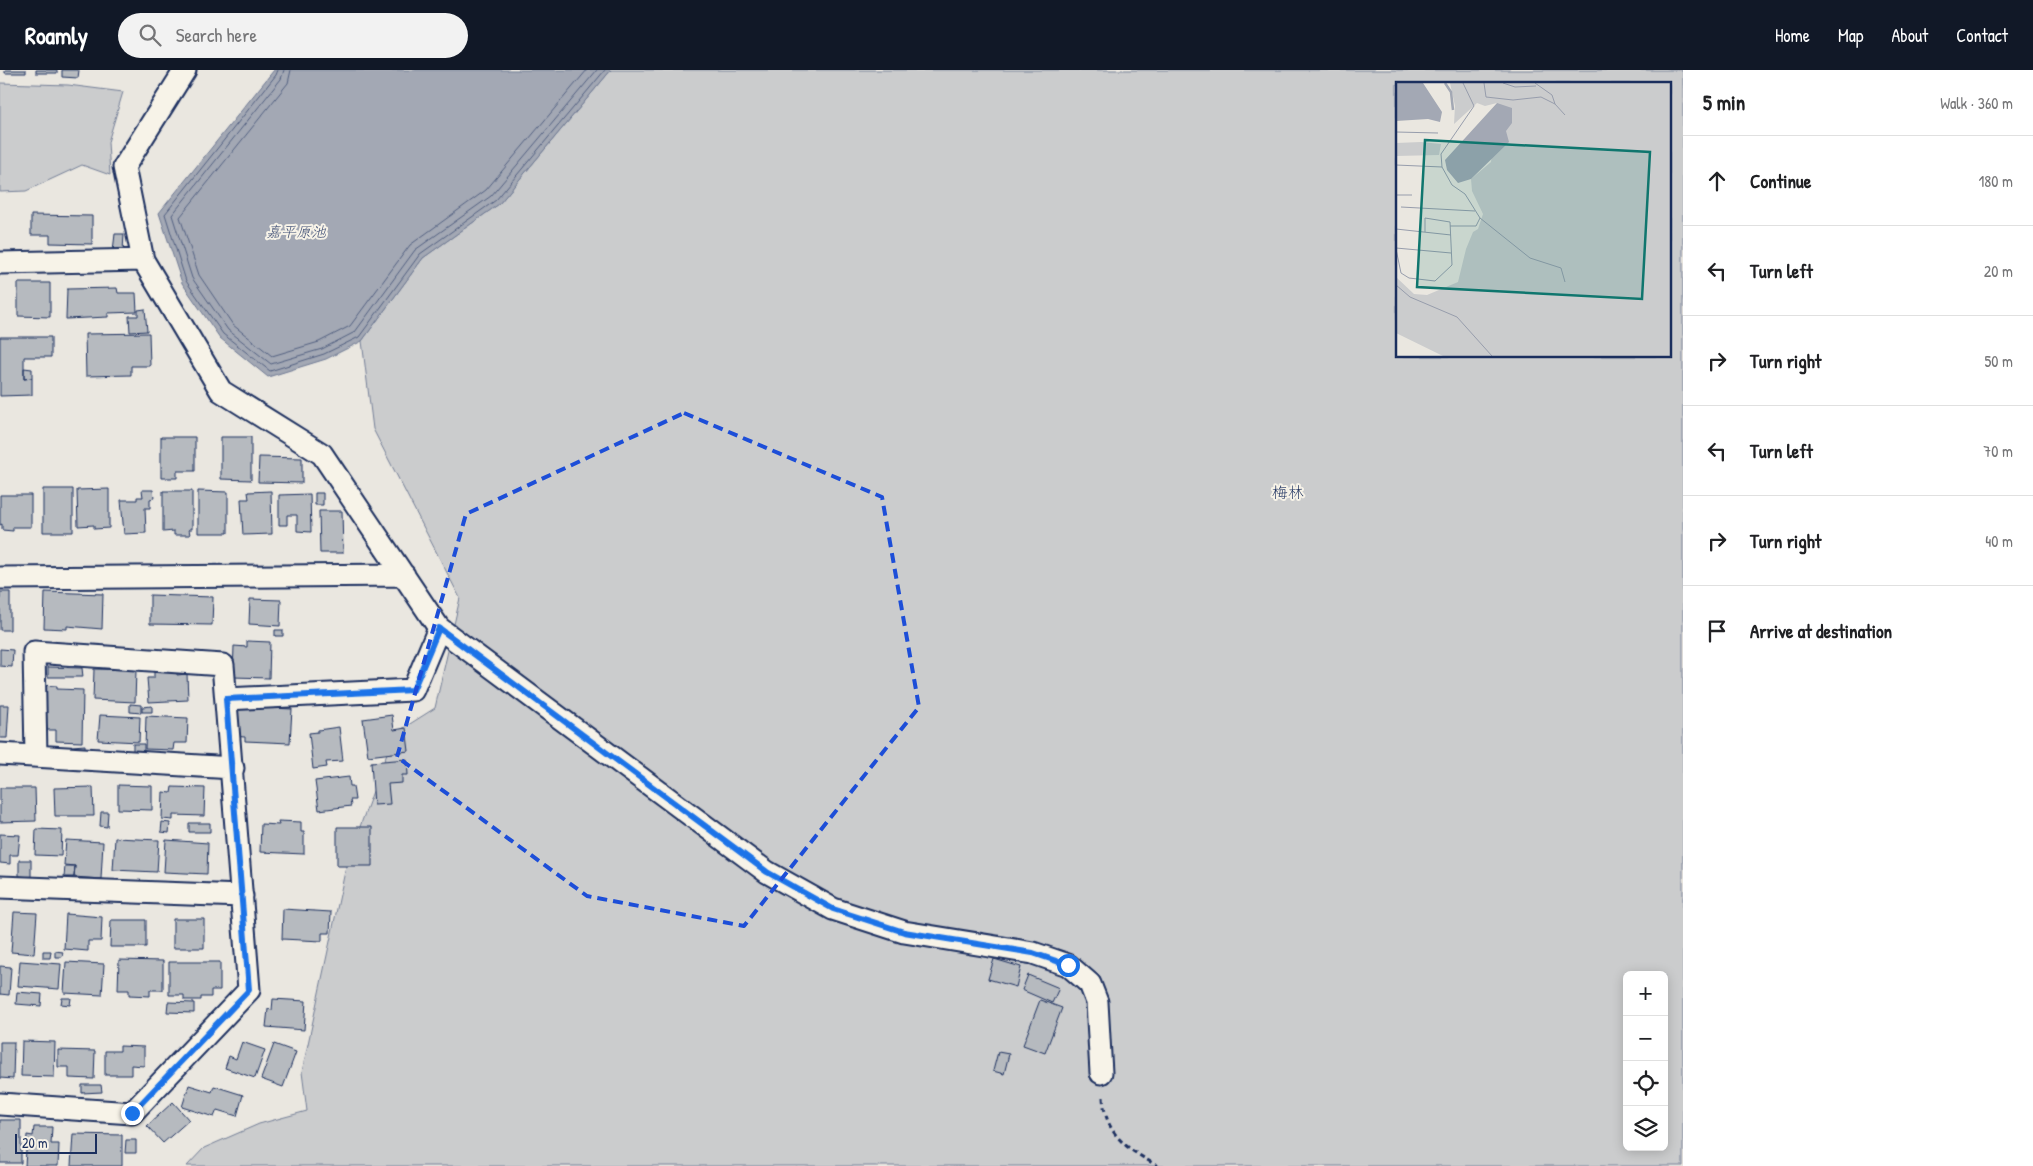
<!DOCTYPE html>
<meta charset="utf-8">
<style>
:root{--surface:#fff;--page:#f2f2f2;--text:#202124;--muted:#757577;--line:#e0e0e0;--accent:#111827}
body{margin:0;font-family:"Patrick Hand","Klee One",sans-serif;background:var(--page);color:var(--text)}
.controls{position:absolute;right:15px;bottom:15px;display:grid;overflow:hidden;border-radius:8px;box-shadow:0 2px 12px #0003}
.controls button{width:45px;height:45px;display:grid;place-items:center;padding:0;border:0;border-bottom:1px solid var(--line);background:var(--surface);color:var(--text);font:25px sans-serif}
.scale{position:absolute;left:15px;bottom:12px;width:82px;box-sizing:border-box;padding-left:5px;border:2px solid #1b2f5e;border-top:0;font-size:14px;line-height:18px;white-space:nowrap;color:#1b2f5e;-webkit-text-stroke:4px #f7f3e8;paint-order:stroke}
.stop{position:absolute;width:15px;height:15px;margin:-11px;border:4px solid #1a73e8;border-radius:50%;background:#fff}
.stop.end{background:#1a73e8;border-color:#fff;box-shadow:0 1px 5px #0008}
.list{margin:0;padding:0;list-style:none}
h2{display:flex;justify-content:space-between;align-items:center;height:65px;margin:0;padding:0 20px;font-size:21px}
h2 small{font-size:16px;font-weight:400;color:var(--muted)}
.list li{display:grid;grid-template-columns:32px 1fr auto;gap:15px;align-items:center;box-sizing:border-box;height:90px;padding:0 20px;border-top:1px solid var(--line)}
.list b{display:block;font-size:19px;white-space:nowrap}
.list em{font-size:16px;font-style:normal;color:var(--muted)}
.icon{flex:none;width:28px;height:28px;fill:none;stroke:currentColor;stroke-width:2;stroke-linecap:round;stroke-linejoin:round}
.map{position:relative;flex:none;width:1683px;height:1096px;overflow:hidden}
header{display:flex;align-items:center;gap:30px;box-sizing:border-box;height:70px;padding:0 25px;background:var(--accent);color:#fff}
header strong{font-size:24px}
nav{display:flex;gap:28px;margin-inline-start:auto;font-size:18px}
.search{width:350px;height:45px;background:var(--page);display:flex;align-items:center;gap:12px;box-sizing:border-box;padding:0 18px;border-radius:28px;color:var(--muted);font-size:19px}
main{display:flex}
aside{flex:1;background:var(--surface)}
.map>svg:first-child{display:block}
.green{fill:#cbcccd;stroke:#737e96;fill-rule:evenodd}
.water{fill:#a3a8b4;stroke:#6d7892}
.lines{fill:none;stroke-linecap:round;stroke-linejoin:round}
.shore{stroke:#515f80;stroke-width:1}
.building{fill:#b6babf;stroke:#1b2f5e}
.street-casing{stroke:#1b2f5e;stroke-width:25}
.path{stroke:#1b2f5e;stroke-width:3;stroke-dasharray:5 4;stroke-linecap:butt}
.street{stroke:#f7f3e8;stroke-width:21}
.route{stroke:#1a73e8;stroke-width:6}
.marked{fill:none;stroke:#1d4ed8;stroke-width:4;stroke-dasharray:10 6;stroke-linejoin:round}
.labels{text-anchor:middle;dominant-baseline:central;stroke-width:4;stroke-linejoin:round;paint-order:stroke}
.water-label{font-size:15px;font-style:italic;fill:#445378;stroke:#f7f3e8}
.quarter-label{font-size:16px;fill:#1b2f5e;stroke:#f7f3e8}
.inset-river{fill:none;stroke:#a3a8b4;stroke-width:2.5}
.inset-road{fill:none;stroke:#979dac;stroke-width:1}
.view{fill:#0f766e;fill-opacity:0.15;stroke:#0f766e;stroke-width:2.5}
.inset-edge{fill:none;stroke:#1b2f5e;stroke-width:2.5}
</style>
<header>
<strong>Roamly</strong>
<div class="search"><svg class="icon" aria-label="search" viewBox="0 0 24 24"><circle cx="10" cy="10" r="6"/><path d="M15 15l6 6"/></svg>Search here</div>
<nav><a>Home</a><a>Map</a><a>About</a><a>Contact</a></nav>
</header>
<main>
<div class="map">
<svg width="1683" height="1096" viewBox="0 0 1683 1096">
<rect width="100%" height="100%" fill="#eae7e0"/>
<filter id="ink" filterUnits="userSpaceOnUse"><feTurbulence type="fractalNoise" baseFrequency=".02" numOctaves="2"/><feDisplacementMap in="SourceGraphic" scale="10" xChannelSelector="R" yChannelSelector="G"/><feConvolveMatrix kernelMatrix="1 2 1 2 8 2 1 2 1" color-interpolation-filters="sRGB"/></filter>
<g filter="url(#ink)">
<!-- green -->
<path class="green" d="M611,0h1072v1096h-1496l17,-18 55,-24 48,-13 -5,-39 45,-210 47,-128 41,-26 25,-110 -87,-169 -11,-88 61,-83 76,-54zM1397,14h272v272h-272zM1627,905h37v172h-37z
M0,13l68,2 55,7 -15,50 2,33 -28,-10 -56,26 -26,1z"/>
<!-- water -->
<path class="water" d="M274,0h337l-112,134 -76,54 -61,83 -36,18 -58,18 -48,-39 -38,-55 -23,-70z"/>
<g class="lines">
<!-- shore -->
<path class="shore" d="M278,0l-2,5 -111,139 21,67 37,53 47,37 54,-17 35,-17 61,-83 76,-54 109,-130
M284,0l-3,9 -109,136 20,63 36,52 43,34 51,-15 33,-17 60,-82 76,-54 106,-126
M291,0l-3,13 -108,134 19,58 34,50 39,31 47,-14 31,-16 60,-81 76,-55 101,-120"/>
</g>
<!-- building -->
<path class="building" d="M5,0h21v3h-21z
M36,0h21v3h-21z
M62,0h17l-1,8 -16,-1z
M31,145l61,1v28l-42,-1v-8h-19z
M115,164h9l-1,17h-10z
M18,213h32v34l-32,-1z
M117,218l1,5h18l1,19 -29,1v4l-42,2 1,-30z
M145,239l2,22 -17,1 -1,-16h9v-6z
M149,263l1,33h-19v9l-45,1 -1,-42z
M0,267h51v20h-27v22l8,-1v17l-32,1z
M24,298l8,1v9l-8,1z
M161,367h34v34h-18v7h-16z
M221,367h30v43l-30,-1z
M259,387l43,1v25l-44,-1z
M43,419h30v43h-30z
M109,419v39l-15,1v-4l-16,1 -1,-36z
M142,420h11l1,8 -4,1v9h-5l1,25 -22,1 -3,-34h16v-3h6z
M163,421h29v38h-3l1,6h-16v-4l-11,1z
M198,421l30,1v41h-30z
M271,421l1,43 -29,1 -2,-36h8l-1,-7z
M315,423h8v12h-8z
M310,424l1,38 -14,-1v-16h-10v10h-8v-30z
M0,425h31v32h-18v4l-11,-1v-6l-2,1z
M319,441h23l1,42h-23z
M0,522h10v38h-10z
M45,522l58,2 -1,35 -35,-3v3l-23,-1z
M150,525l63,2 -1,28 -62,-1z
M250,529l31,1 -1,26 -31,-2z
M275,560h8v6h-8z
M247,571l23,1 -1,36 -36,-1 1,-31 13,1z
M0,579l13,1 -1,17 -12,-1z
M48,597l34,1 1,9h-35z
M177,598v7l10,-1 1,26 -39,2 -2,-24h7v-6h6v-3z
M94,599l42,1 -1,32 -42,-2z
M38,615l19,1v3l26,1 -1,52 -26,-1v-11h-19z
M130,634l11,1v8l-11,-1z
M0,635h9l-2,33h-7z
M152,636v6h-10v-5z
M232,636l60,3 -2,34 -45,-2v-4l-14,-1z
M100,645l40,2 -1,25 -41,-2z
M392,645l2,15 12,-2 3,23 -41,5 -5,-37z
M146,646l42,2 -1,25h-13l-1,7 -28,-1z
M339,657l4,34 -17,1 1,5 -14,2 -4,-36 9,-1v-2z
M133,674h11v9h-11z
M85,675v7h-13v-6z
M407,689l1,16h-6v8l-14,1 2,20 -16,1 -3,-43z
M349,707l1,9h3l2,14h-5l1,6 -32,4 -4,-29z
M118,715l34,1v24l-34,-1z
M93,717l1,29h-39l-1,-28z
M172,717l33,1 -1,28 -31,-1v5l-11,-1 1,-27 8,1z
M0,718h35l1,33 -36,1z
M101,742h7l-1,15 -7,-1z
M278,751l23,1v10h3v22l-44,-2 1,-28 18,1z
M162,752l8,1 -1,10 -8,-1z
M189,753h21v9h-21z
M337,757h35v39h-35z
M36,759l26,1 -1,26 -26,-1z
M0,764l20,1 -2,20h-8v9l-10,-1z
M115,768l44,2 -2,32 -44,-2z
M66,770l37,2 -2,37 -27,-2 1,-11 -11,-1z
M166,770l42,3 -1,31 -43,-2z
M19,790h12v17l-12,-1z
M65,796h10l-1,11h-10z
M283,839l48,3 -1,21h-8v8l-40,-2z
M14,842l23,1 -3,41 -23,-2z
M66,844l36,3 -1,24h-13v10l-24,-2z
M173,849h31v29h-31z
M111,850h35v27h-36z
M43,881h8l-1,7h-7z
M55,881l8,1 -1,5h-7z
M994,889l27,8 -5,20 -28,-8z
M119,890l44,1v29h-13v6l-21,-1v-5h-11z
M20,891l41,3 -2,25 -41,-3z
M66,892l38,2 -2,31 -38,-2z
M169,892h51v28h-9v7h-10v3h-17v-5h-15z
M0,896l11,1 -2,28 -9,-1z
M1028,905l31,13 -7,15 -30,-13z
M17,922l25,2 -1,12 -25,-2z
M62,928h9l-1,7 -9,-1z
M273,929l33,2 -2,29 -38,-3 2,-18 4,1z
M1040,930l22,8 -17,45 -22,-8z
M168,932l26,1v10l-27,-1z
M22,971l33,1 -1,35 -33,-1z
M0,972h14l-1,37 -13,-1z
M242,972l23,8 -10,28 -30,-10 4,-12 7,3z
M274,974l22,8 -13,35 -22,-8z
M120,976l24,1v19l-13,-1v10h-26v-24h15z
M58,980l37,1 -1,28 -25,-1v-11h-11z
M998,982l11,2 -5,20 -11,-3z
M82,1015h19l1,7 -20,1z
M189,1015l23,7 2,-6 29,9 -6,21 -20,-6 -3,7 -32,-10z
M173,1032l16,18 -26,23 -16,-17z
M0,1050h21v43h-21z
M34,1057h18l-1,17h8l-1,22h-33l2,-31 6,1z
M73,1064l49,1v31h-51z
M126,1070h10v13h-11z"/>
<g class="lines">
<defs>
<path id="street" d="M185,0l-61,97 19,93 78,131 101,63 117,174 -26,62 -187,9
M0,193l143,-3
M0,508l404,-3
M439,558l328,244 66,37 71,23 129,21 35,12 22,19 7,18 4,71
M0,684l233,14
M0,817l242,9
M0,1034l132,9 117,-123 -26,-325 -189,-13 2,104"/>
</defs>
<!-- street casing -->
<use href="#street" class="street-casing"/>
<!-- path -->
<path class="path" d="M1103,1027c2,38 24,52 55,69"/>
<!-- street -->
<use href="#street" class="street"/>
</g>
</g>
<g class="lines" filter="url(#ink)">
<!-- route -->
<path class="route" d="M132,1043l117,-123 -23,-291 187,-9 26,-62 328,244 66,37 71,23 129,21 35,12"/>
</g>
<!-- marked area -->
<path class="marked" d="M684,343l198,84 37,210 -175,219 -157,-30 -190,-139 69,-243z"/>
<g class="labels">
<!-- water labels -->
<g class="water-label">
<text x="296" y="161">嘉平原池</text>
</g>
<!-- quarter labels -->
<g class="quarter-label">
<text x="1288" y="422">梅林</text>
</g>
</g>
<!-- overview -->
<g transform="translate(1396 12)">
<rect width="275" height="275" fill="#eae7e0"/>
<path d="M54,1h221v273h-228l-47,-23v-56l18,17 13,1 31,-13 8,-33 7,-17 5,-3 5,-15 -11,-23 -1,-12 20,-17 6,-59 -12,3 -8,-3 -23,21 1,-18zM25,60l20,2 -2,11 -43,1v-13z" fill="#cbcccd"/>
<path d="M0,1h27l19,29 -2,10 -12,-3 -32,2zM101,21l15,5v15l-6,8 3,11 -38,37 -13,4 -11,-13 -2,-10z" fill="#a3a8b4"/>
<path class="inset-river" d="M49,1l6,9 2,18"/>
<path class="inset-road" d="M88,1l2,14 27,3 28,-3 14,7 10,11M107,1l12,4 21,-1M139,1l17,12 3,9M0,50l42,1M0,83l46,2M0,113h16M5,125l74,4M84,136l50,40 31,10 4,14M54,144h26l4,-8 -15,-24 -13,-9 -10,-18 -1,-13 33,-48 -11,-23M0,147l55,6M0,166l55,5M0,167l5,24 8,5 26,3 17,-16 -2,-43 -25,-4v14M0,203l14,12 47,20 35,39"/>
<path class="view" d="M29,58l225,12 -8,147 -225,-12z"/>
<rect width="275" height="275" class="inset-edge"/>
</g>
</svg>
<div class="controls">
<button>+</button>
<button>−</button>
<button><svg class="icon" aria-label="locate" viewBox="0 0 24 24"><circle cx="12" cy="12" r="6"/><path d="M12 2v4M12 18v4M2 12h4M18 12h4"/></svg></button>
<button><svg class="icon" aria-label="layers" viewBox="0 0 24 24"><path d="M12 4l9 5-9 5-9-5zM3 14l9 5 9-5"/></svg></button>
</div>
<div class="scale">20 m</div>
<div class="stop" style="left:1068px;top:895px"></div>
<div class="stop end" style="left:132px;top:1043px"></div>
</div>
<aside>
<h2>5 min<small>Walk · 360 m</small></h2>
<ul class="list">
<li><svg class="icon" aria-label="ahead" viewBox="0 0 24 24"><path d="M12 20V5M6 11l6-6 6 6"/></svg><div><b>Continue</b></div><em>180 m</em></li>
<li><svg class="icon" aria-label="left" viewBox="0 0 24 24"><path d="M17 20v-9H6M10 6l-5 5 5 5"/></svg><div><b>Turn left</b></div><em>20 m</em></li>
<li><svg class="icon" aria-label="right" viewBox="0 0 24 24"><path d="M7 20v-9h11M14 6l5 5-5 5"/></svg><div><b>Turn right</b></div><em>50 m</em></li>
<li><svg class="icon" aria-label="left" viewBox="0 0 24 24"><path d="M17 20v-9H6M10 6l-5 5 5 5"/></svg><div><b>Turn left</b></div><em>70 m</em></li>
<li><svg class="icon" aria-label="right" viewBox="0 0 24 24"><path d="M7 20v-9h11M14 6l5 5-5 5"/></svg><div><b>Turn right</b></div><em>40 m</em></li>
<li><svg class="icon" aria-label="arrive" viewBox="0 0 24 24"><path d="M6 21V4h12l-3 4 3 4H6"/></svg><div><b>Arrive at destination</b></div></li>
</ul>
</aside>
</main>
